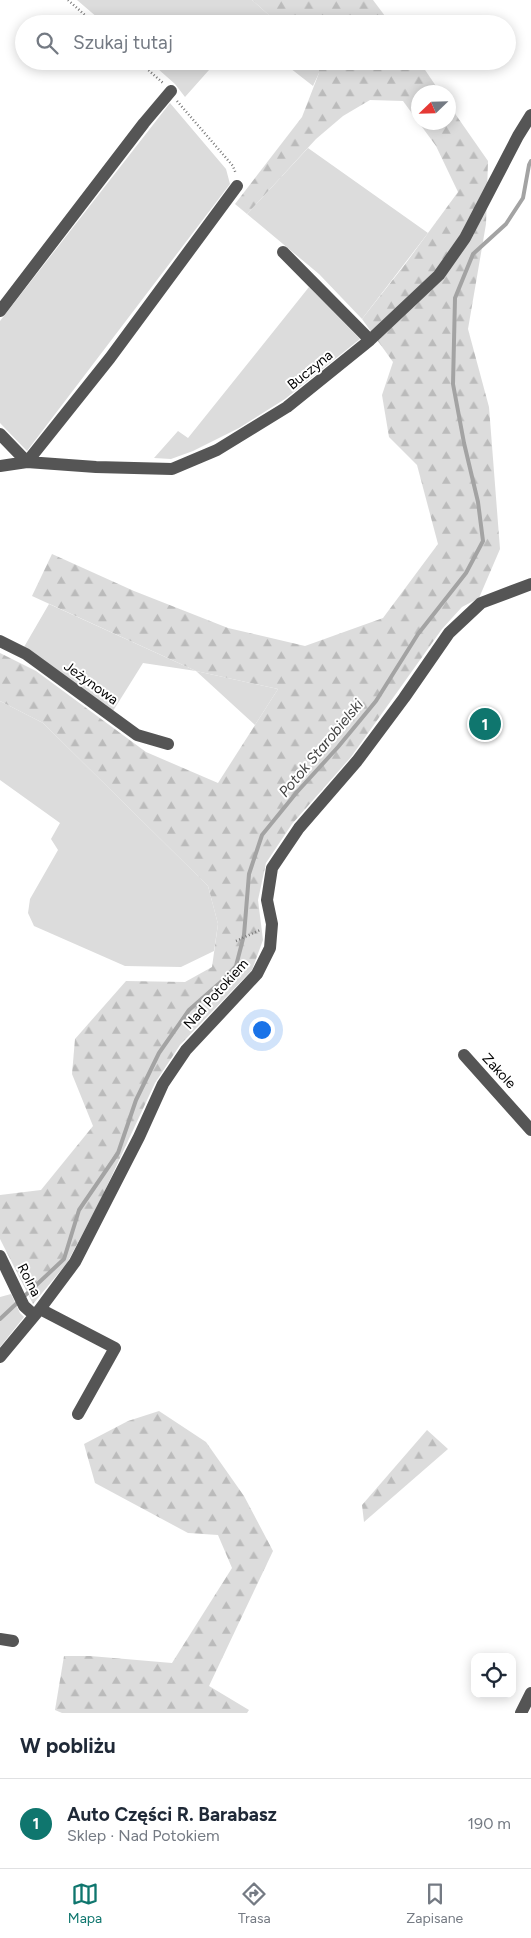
<!DOCTYPE html>
<html lang="pl">
<meta charset="utf-8">
<style>
:root{--surface:#fff;--page:#f6f6f7;--text:#1f2937;--muted:#747a83;--line:#e0e1e3;--accent:#0f766e}
body{margin:0;font-family:Figtree,sans-serif;background:var(--page);color:var(--text)}
.controls{position:absolute;right:15px;bottom:15px;display:grid;overflow:hidden;border-radius:10px;box-shadow:0 2px 12px #0003}
.controls button{width:45px;height:45px;display:grid;place-items:center;padding:0;border:0;border-bottom:1px solid var(--line);background:var(--surface);color:var(--text);font:25px sans-serif}
.compass{position:absolute;left:411px;top:85px;width:45px;height:45px;border-radius:50%;background:var(--surface);box-shadow:0 2px 12px #0003;rotate:247deg}
.you{position:absolute;left:261px;top:1029px;width:18px;height:18px;margin:-12px;border:4px solid #fff;border-radius:50%;background:#1a73e8;box-shadow:0 0 0 8px #1a73e833}
.badge{display:grid;place-items:center;width:32px;height:32px;border-radius:50%;background:var(--accent);color:#fff;font-size:16px;font-weight:700}
.pin{position:absolute;translate:-50% -50%;border:2px solid #fff;box-shadow:0 1px 5px #0006}
.list{margin:0;padding:0;list-style:none}
h2{display:flex;justify-content:space-between;align-items:center;height:65px;margin:0;padding:0 20px;font-size:21px}
h2 small{font-size:16px;font-weight:400;color:var(--muted)}
.list li{display:grid;grid-template-columns:32px 1fr auto;gap:15px;align-items:center;box-sizing:border-box;height:90px;padding:0 20px;border-top:1px solid var(--line)}
.list b{display:block;font-size:19px;white-space:nowrap}
.list p{margin:0;font-size:16px;white-space:nowrap;color:var(--muted)}
.list em{font-size:16px;font-style:normal;color:var(--muted)}
.icon{flex:none;width:28px;height:28px;fill:none;stroke:currentColor;stroke-width:2;stroke-linecap:round;stroke-linejoin:round}
.map{position:relative;flex:none;width:531px;height:1713px;overflow:hidden}
.search{position:absolute;background:var(--surface);box-shadow:0 2px 12px #0003;left:15px;right:15px;top:15px;height:55px;display:flex;align-items:center;gap:12px;box-sizing:border-box;padding:0 18px;border-radius:28px;color:var(--muted);font-size:19px}
.sheet{height:155px;background:var(--surface)}
nav{display:flex;justify-content:space-around;align-items:center;box-sizing:border-box;height:70px;border-top:1px solid var(--line);background:var(--surface);font-size:14px;color:var(--muted)}
nav a{display:grid;justify-items:center;gap:2px}
nav .on{color:var(--accent)}
.map>svg:first-child{display:block}
.grass{fill:#dcdcdc}
.forest{fill:url(#forest-firs)}
.lines{fill:none;stroke-linecap:round;stroke-linejoin:round}
.stream{stroke:#a3a3a3;stroke-width:4}
.path{stroke:#777;stroke-width:2.5;stroke-dasharray:1 2.5;stroke-linecap:butt}
.minor{stroke:#555;stroke-width:12}
.labels{text-anchor:middle;dominant-baseline:central;stroke-width:4;stroke-linejoin:round;paint-order:stroke}
.street-label{font-size:14px;fill:#000;stroke:#fff}
.water-label{font-size:15px;font-style:italic;fill:#444;stroke:#fff}
</style>
<div class="map">
<svg width="531" height="1713" viewBox="0 0 531 1713">
<defs>
<pattern id="forest-firs" width="22" height="20" patternUnits="userSpaceOnUse" patternTransform="scale(1.25)"><rect width="22" height="20" fill="#dcdcdc"/><path d="M5 1l3.5 6h-7zM16 11l3.5 6h-7z" fill="#bbb"/></pattern>
</defs>
<rect width="100%" height="100%" fill="#fff"/>
<!-- grass -->
<path class="grass" d="M77,0h175l27,24h-174z
M149,61h68l-32,36 -10,-13z
M281,61h38v12l-6,13z
M170,103l56,66 4,15 -203,267 -27,-28v-102z
M308,148l120,85 -66,86 -43,-45 -72,-60z
M309,287l51,52 -75,60 -46,29 -46,23 -22,8 -17,-1 24,-27 10,7z
M49,604l147,67 82,18 -23,36 -59,-54 -53,-8 -30,48 -89,-64z
M0,701l43,22 165,163 10,38 -4,27 -33,16 -56,-1 -91,-40 -6,-13 2,-14 28,-49 -7,-11 9,-16 -60,-43z
M11,1294l9,19 4,4 -24,30v-50z"/>
<!-- forest -->
<path class="forest" d="M252,0h121l18,24h-112z
M319,61h100l21,31h-22v30h30l1,-17 39,56 -2,63 -18,105 21,78 11,142 -21,49 -17,9 -20,22 -91,128 -59,67 -26,39 -8,37 5,40 -11,30 -72,75 -25,38 -55,118 -33,62 -34,41 -33,-65v-44l41,-5 52,-64 -21,-52 3,-35 51,-58 59,1 27,-15 6,-43 -10,-38 -165,-163 -43,-22v-48l36,18 110,81 72,31 60,-94 -82,-18 -164,-75 20,-42 82,37 94,37 77,18 78,-28 55,-74 -21,-79 -28,-28 -7,-42 11,-33 -31,-43 44,-56 52,-71 -22,-46 -33,-45 -33,-1 -27,16 -27,23 -69,75 -12,-10 67,-87 17,-44z
M159,1411l47,31 38,54 29,55 -64,135 40,24 -2,3h-185l-7,-3 9,-54h26l82,7 60,-95 -14,-33 -30,-2 -93,-50 -11,-39 44,-23z
M427,1430l21,19 -84,73 -2,-17z"/>
<g class="lines">
<!-- stream -->
<path class="stream" d="M0,1319l64,-60 15,-49 39,-57 18,-53 23,-47 30,-43 33,-29 14,-15 8,-31 5,-61 13,-39 35,-43 41,-45 38,-46 42,-67 48,-61 17,-32 -5,-39 -14,-59 -11,-59 2,-86 18,-44 33,-30 17,-26 6,-33 2,-4"/>
<!-- path -->
<path class="path" d="M68,0l27,24
M138,61l25,22
M177,101l56,65 3,8
M236,941l24,-11"/>
<!-- minor -->
<path class="minor" d="M283,252l87,88
M0,311l144,-188 27,-32
M0,434l27,28 83,-104 127,-172
M0,466l27,-4 69,5 76,2 45,-19 70,-43 83,-67 69,-65 26,-37 53,-102 13,-21
M0,641l26,13 111,81 31,9
M464,1055l67,75
M0,1256l24,50 10,9
M40,1309l75,39 -37,66
M0,1357l40,-48 35,-47 64,-125 24,-53 23,-34 71,-76 13,-26 2,-24 -5,-24 5,-32 27,-40 58,-67 47,-63 45,-65 32,-30 50,-19
M0,1639l13,2
M521,1713l10,-20"/>
</g>
<g class="labels">
<!-- street labels -->
<g class="street-label">
<text transform="translate(310 370) rotate(-39)">Buczyna</text>
<text transform="translate(91 683) rotate(36)">Jeżynowa</text>
<text transform="translate(216 994) rotate(-48)">Nad Potokiem</text>
<text transform="translate(499 1071) rotate(47)">Zakole</text>
<text transform="translate(29 1280) rotate(63)">Rolna</text>
</g>
<!-- water labels -->
<g class="water-label">
<text transform="translate(321 748) rotate(-50)">Potok Starobielski</text>
</g>
</g>
</svg>
<div class="controls">
<button><svg class="icon" aria-label="locate" viewBox="0 0 24 24"><circle cx="12" cy="12" r="6"/><path d="M12 2v4M12 18v4M2 12h4M18 12h4"/></svg></button>
</div>
<svg class="compass" viewBox="-18 -18 36 36"><path d="M0-13l5 13h-10z" fill="#e53935"/><path d="M0 13l5-13h-10z" fill="#747a83"/></svg>
<div class="you"></div>
<div class="pin badge" style="left:485px;top:724px">1</div>
<div class="search"><svg class="icon" aria-label="search" viewBox="0 0 24 24"><circle cx="10" cy="10" r="6"/><path d="M15 15l6 6"/></svg>Szukaj tutaj</div>
</div>
<section class="sheet">
<h2>W pobliżu<small></small></h2>
<ul class="list">
<li><span class="badge">1</span><div><b>Auto Części R. Barabasz</b><p>Sklep · Nad Potokiem</p></div><em>190 m</em></li>
</ul>
</section>
<nav>
<a class="on"><svg class="icon" aria-label="map" viewBox="0 0 24 24"><path d="M3 6l6-2 6 2 6-2v14l-6 2-6-2-6 2zM9 4v14M15 6v14"/></svg>Mapa</a>
<a><svg class="icon" aria-label="directions" viewBox="0 0 24 24"><path d="M12 3l9 9-9 9-9-9zM9 14v-3h6M13 9l2 2-2 2"/></svg>Trasa</a>
<a><svg class="icon" aria-label="saved" viewBox="0 0 24 24"><path d="M7 4h10v16l-5-4-5 4z"/></svg>Zapisane</a>
</nav>
